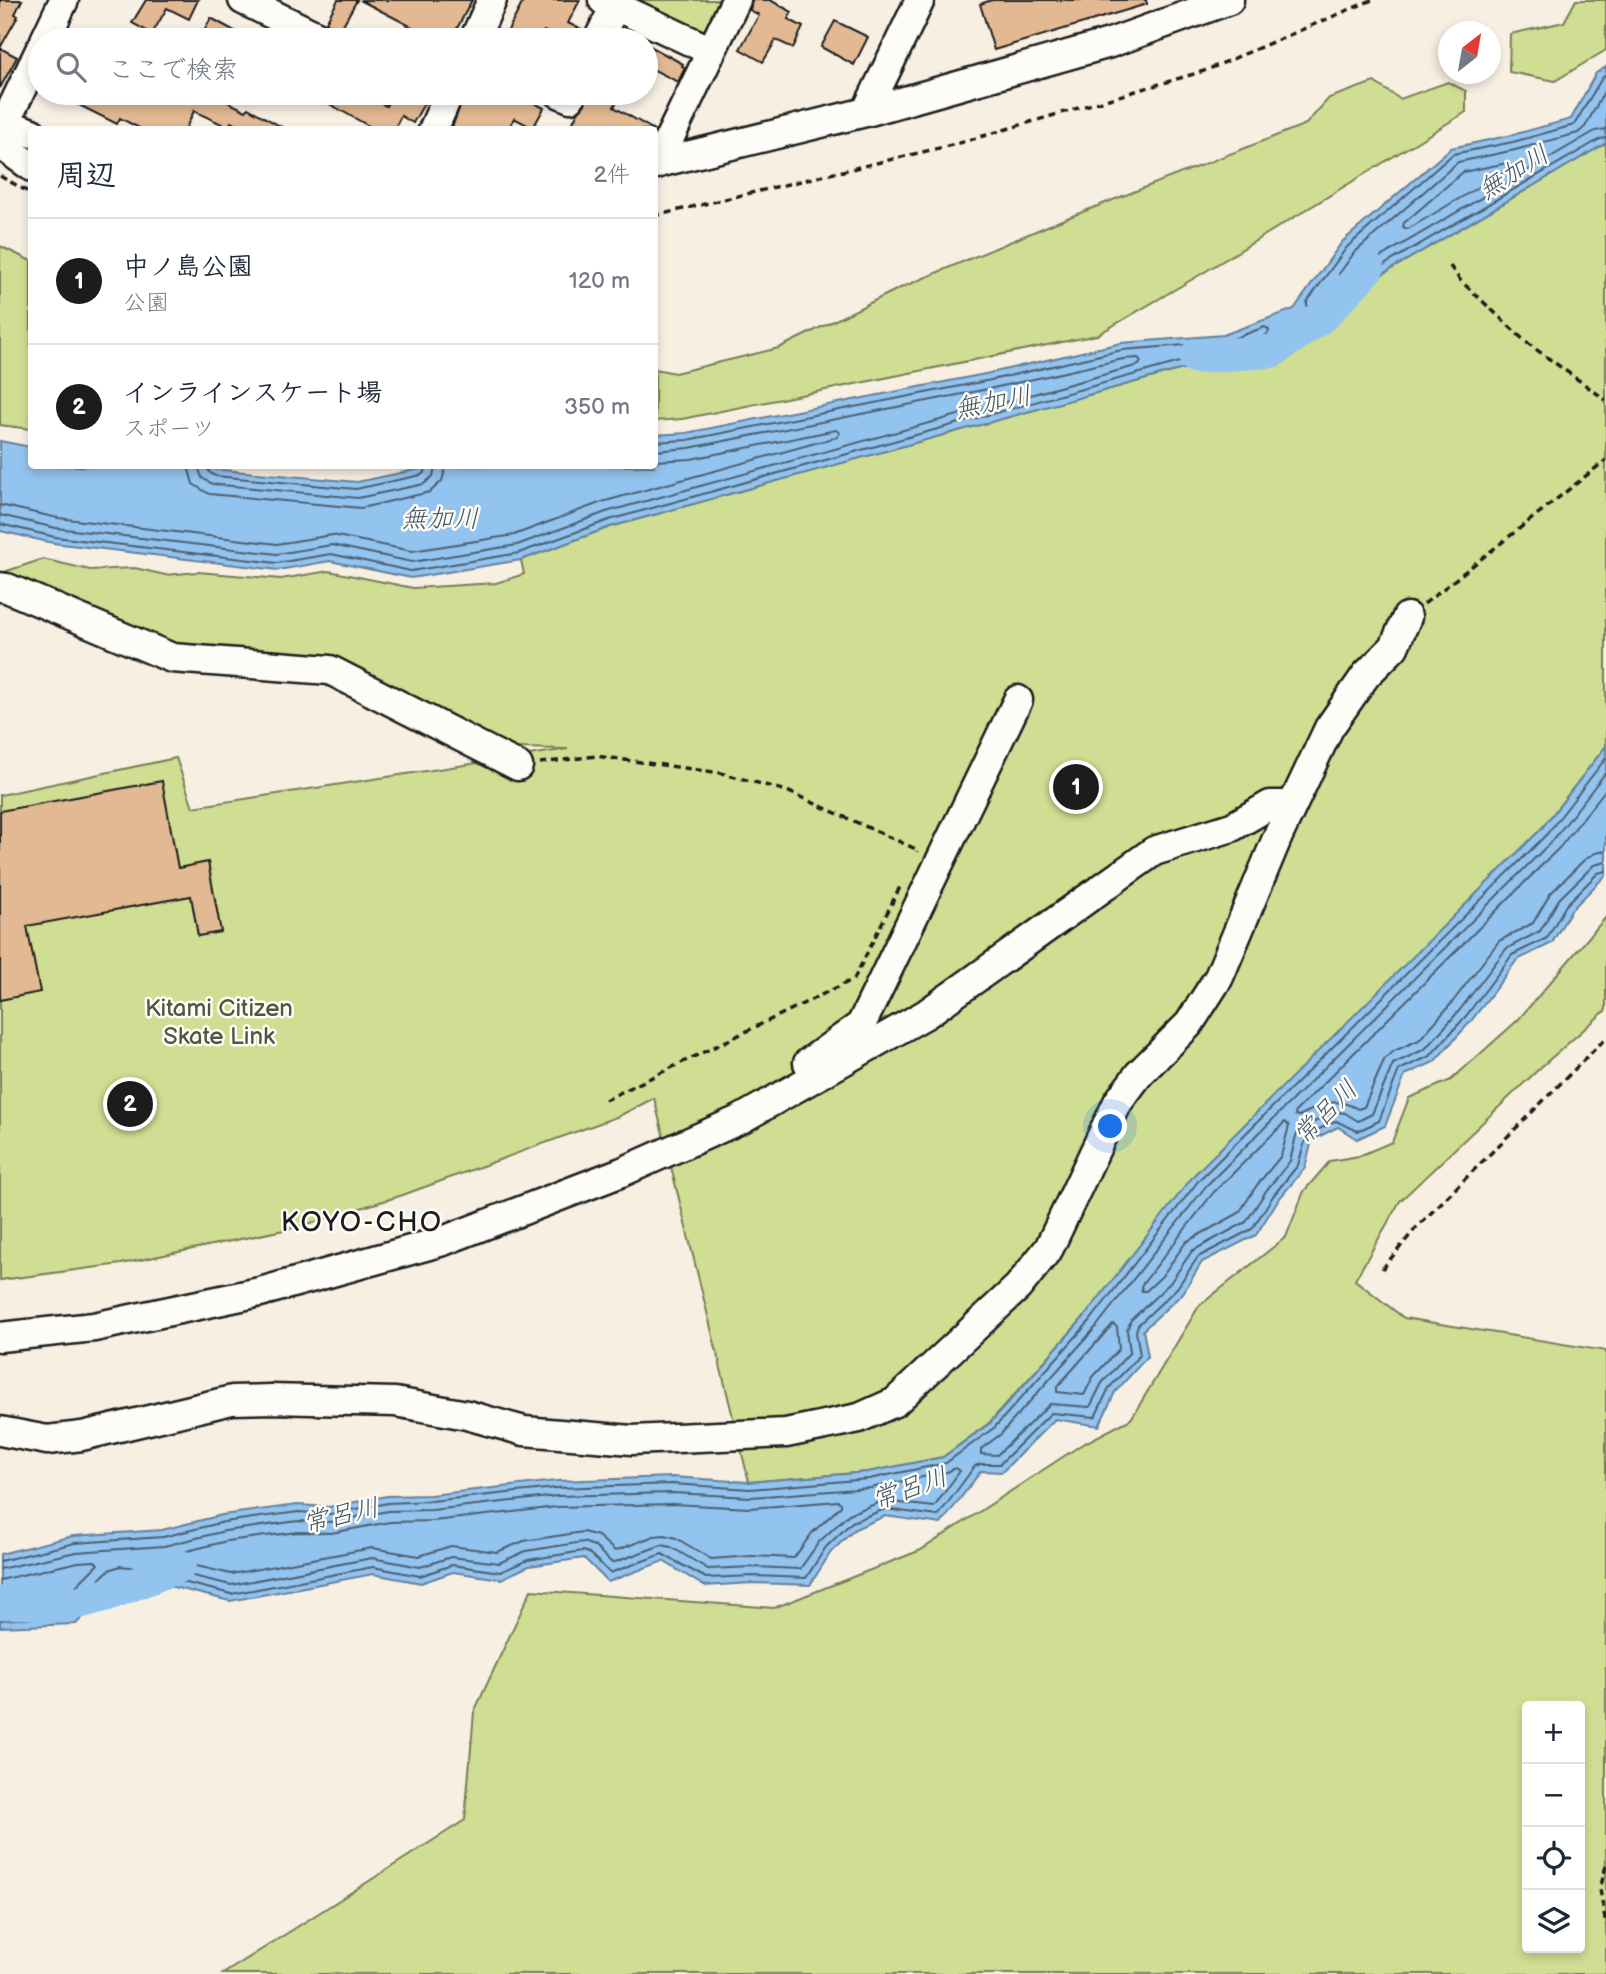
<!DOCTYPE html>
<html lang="ja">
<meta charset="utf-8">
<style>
:root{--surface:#fff;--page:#f2f2f3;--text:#1f2937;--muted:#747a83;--line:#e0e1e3;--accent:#1c1c1c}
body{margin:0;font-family:"Balsamiq Sans","Klee One",sans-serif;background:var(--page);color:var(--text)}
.controls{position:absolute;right:21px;bottom:21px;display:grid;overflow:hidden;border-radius:7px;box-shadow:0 4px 10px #0003}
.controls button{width:63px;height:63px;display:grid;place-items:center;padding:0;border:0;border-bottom:2px solid var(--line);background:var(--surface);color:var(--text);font:35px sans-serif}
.compass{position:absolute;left:1438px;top:21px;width:63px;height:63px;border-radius:50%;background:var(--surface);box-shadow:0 4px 10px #0003;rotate:31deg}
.you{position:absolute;left:1111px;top:1127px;width:24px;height:24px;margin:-18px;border:5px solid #fff;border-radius:50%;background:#1a73e8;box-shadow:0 0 0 10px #1a73e833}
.badge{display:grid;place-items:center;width:46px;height:46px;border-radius:50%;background:var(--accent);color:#fff;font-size:23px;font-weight:700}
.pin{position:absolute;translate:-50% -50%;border:4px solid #fff;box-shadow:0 2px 7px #0006}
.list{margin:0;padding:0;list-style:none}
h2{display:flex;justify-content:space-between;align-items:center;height:91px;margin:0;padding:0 28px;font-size:30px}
h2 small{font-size:23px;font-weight:400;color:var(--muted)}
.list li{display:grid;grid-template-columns:46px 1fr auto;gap:21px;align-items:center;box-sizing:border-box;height:126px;padding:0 28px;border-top:2px solid var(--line)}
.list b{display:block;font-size:26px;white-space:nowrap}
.list p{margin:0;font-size:23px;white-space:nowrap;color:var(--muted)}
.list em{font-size:23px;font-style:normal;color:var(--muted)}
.icon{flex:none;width:38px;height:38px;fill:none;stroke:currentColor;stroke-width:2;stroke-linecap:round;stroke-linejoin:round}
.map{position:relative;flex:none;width:1606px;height:1974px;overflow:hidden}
.search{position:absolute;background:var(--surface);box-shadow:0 4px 10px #0003;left:28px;top:28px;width:630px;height:77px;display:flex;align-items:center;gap:18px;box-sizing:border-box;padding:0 24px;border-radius:38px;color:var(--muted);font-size:26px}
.panel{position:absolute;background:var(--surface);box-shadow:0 4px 10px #0003;left:28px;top:126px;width:630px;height:343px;border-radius:7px}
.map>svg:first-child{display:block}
.green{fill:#cfde92;stroke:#767d57;stroke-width:2;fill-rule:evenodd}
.water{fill:#93c3ef;stroke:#63809b;stroke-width:2}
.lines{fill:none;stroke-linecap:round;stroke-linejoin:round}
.shore{stroke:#4c5f70;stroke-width:2}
.river{stroke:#93c3ef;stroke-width:33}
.building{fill:#e2b993;stroke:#1c1c1c;stroke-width:2}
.minor-casing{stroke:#1c1c1c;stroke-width:33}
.path{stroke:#1c1c1c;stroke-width:3.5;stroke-dasharray:7 5;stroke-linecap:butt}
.minor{stroke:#fdfcf7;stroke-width:28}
.labels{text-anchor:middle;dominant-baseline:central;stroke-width:5;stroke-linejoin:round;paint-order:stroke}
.park-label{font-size:24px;fill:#52563f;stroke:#fdfcf7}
.water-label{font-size:26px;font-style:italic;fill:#465666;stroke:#fdfcf7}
.quarter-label{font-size:28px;letter-spacing:2px;fill:#1c1c1c;stroke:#fdfcf7}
</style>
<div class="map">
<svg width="1606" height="1974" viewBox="0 0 1606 1974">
<rect width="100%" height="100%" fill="#f8efe3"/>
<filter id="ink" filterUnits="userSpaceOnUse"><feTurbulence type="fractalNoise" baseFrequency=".0143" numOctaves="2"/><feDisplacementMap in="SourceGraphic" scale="14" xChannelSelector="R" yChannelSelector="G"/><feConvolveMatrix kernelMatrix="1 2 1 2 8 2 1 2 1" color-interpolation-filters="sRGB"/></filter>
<g filter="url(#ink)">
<!-- green -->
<path class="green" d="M626,0h100l-24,37z
M1576,0h30v50l-51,31 -46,-9 1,-38 54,-12z
M1374,82l26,17 48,-17 18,9v21l-268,164 -101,59 -415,84 -27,2v-52l20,4 104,-25 119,-59 159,-67 249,-98 23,-26z
M1606,143v603l-64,82 -458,489 -95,106 -46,34 -75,15 -119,10 -95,-384 -35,18 -123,45 -96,35 -102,31 -177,37 -121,16v-485l176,-37 17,49 375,-58 -57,-1 -180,-85 -157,-11 -173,-79 42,-14 47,11 45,-2 30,7 33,-3 83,7 48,-8 84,17 83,-5 28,-9 -3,-14 89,-33 645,-178z
M0,246l31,15v168l-31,-4z
M1606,917v93l-65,57 -141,134 -45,79 49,38 202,33v623h-1383l242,-154 9,-108 57,-122 243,18 147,-58 160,-105 50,-26 68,-113 87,-69 18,-46 26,-30 29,-5 33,-14 17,-44 42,-18 67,-60zM1527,1706h53v242h-53z"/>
<!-- water -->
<path class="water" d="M1606,67v76l-351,206 -645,178 -89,33 -110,18 -81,-17 -52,9 -225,-27 -53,-12v-90l31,6 1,19h147l178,16 77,-16h220l1,-31 31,-2 304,-60 131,-30 102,-8 71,-26 48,-67 109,-94 61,-13 59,-16 25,-46z
M1606,746v129l-35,35 -19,33 -35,17 -46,61 -37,41 -29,13 -20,51 -28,13 -19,-12 -26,13 -7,28 -27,32 -22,35 -54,27 -19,31 -40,37 5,26 -33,36 -16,34 -44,-7 -53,53 -21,-1 -40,53 -56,-8 -30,13 -24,23 -21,33 -58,-2 -48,3 -41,-25 -55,21 -24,-24 -55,8 -28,13 -48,-7 -32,11 -48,-9 -143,27 -57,-14 -53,-6 -44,43 -76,3v-73l73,-18 89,-6 60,-15 75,-10 32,2 58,-11 43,-1 126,-14 116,-4 77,5 119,-10 75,-15 47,-34 94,-106 110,-142 348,-347z"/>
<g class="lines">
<!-- shore -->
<path class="shore" d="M1606,75l-4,3 -28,47 -61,17 -60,12 -106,93 -40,55v4l5,1 288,-168 6,-1
M1606,88l-21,39 -7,6 -63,17 -57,12 -104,91 -15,21v4l4,1 252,-148 11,-2
M1507,163l4,2 -2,4 -101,60 -5,-2 1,-4 59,-51z
M188,466l5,18 16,10 152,14 69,-16 12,-11 4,-15
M198,466l4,12 10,6 146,14 66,-14 9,-8 2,-10
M207,466l2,6 6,4 141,13 65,-14 4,-3 1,-6
M0,505l58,13 219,26 55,-9 80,16 102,-16 88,-33 235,-65 3,-4 -4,-3 -145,29 -37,2
M0,515l56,13 221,26 55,-9 80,17 105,-17 89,-33 533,-147 2,-4 -3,-3 -15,1 -130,29 -304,60 -35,3
M0,524l55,13 222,26 54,-9 80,17 108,-18 90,-33 643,-178 16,-8 1,-4 -4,-3 -41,15 -102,8 -131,30 -304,60 -33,2
M1606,772l-53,68 -347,346 -110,141 -95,107 -20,15v5l16,1 53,-51 40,3 12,-24 28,-31 -3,-22 4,-10 39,-37 22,-32 54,-29 20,-31 24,-30 6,-25 5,-8 35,-16 9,1 13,8 14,-7 21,-50 32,-15 34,-38 47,-62 34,-18 19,-32 35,-34 12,-3
M1606,789l-46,58 -264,264 -1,4 4,1c23,-11 35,-21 59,-7l6,-2 21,-49 9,-7 25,-11 32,-36 48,-63 34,-18 17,-29 34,-34 11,-7 11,-2
M1285,1122l4,4 -8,30 -24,29 -18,28 -53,29 -24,34 -16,15h-4l-1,-5 72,-93z
M1113,1324l4,3 2,22 -26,28 -9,18 -27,-3v-5z
M838,1501l3,2v3l-29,27 -18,25 -42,-2 -41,3 -35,-21 -11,-3 -11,1 -39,15 -17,-15 -15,-4 -59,9 -27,11 -46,-6 -32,10 -47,-8 -141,26 -56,-13 -3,-3 3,-4 52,-13 71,-9 33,1 59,-11 43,-1 124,-14 115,-3 78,4z
M0,1561l75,-18 88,-6 61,-15 74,-10 32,2 58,-11 43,-2 125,-13 116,-4 78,5 119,-10 77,-16 49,-36 95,-106 109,-141 348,-346 59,-76
M0,1569l76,-17 88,-6 61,-15 73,-10 33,1 57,-11 44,-1 125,-14 115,-3 79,4 119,-9 77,-16 9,-4 4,3 -26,36 -51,-6 -34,13 -30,28 -19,27 -48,-2 -44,2 -37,-22 -9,-2 -50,18 -18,-17 -11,-4 -57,9 -27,12 -48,-6 -31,10 -48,-9 -141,27 -55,-13 -56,-6 -11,4 -40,38 -69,4
M0,1580l78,-18 17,-1 3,3 -34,34 -64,3
M0,1620l72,-4 43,-40 5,-2 54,6 57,14 142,-27 47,9 32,-11 48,7 28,-12 55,-9 6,2 21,20 52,-19 44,24 46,-2 54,2 20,-31 26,-25 33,-13 53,7 37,-50 6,-2h19l51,-51 44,4 14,-29 31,-33 -4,-24 2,-6 39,-37 21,-31 54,-28 21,-33 25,-31 9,-30 29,-14 22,10 21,-10 20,-51 31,-14 36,-40 46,-61 35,-17 19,-33 32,-32 8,-2"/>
<!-- river -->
<path class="river" d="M1195,357l78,-6 51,-36 44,-47
M0,1603l80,-1 29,-8 71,-28"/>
</g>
<!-- building -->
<path class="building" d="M0,0h22l-7,14 3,2 -18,32 17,9 -17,31z
M146,0h52l-9,19 -22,-11 -15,26 -20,-11z
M338,0h19l-18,32 -13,-10z
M360,0h112l-21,40h-14z
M524,0h56l-12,23 16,8 -3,9h-19l-18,-9 -5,9h-36z
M752,0h18l22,12 -4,7 15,8 -10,21 -17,-8 -13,22 -23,-13 19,-34 -9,-5z
M992,0h154l1,4 -153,46 -14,-46z
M211,18l40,22h-52z
M835,21l33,16 -14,28 -33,-18z
M646,44l37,20 -1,2 3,2 -7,14 -32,-16z
M55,93h155l36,18 2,-3 39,22h-42l-14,-8 -3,5 -34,-16 -9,19h-42l-23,-12 -3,6z
M310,93h51l25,13 7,-13h16l16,9 -12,21 -12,-7 -7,14h-18z
M465,93h50l29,15 -11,20 -19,-10 -6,12h-57z
M588,93h33l-7,14 40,23h-85l9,-18 7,-8z
M162,781l16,87 30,-6 13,70 -23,4 -7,-40 -164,30 13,66 -40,8v-189z"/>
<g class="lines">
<defs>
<path id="minor" d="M243,0l82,40
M603,0l108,51
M45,40l19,-40
M474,40l18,-40
M598,40l17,-34
M559,93l11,5 2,-5
M866,112l54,-112
M0,121l32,12
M433,130l16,-37
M0,139l5,-16 35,-73
M0,144l32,23
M654,164l212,-52 244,-69 119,-43
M657,164l79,-164
M0,587l7,1 165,70 158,12 188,96
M808,1063l53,-38 157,-325
M0,1337l94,-10 166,-35 183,-51 179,-69 119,-53 185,-105 228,-163 78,-24 38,-22h22
M0,1431l47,9 35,-4 150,-36 38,-1 125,3 72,13 57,16 108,9 154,-7 73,-15 36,-16 123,-115 31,-39 69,-146 21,-28 50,-50 30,-47 59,-141 51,-108 37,-53 28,-28 13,-30"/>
</defs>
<!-- minor casing -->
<use href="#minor" class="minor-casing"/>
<!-- path -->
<path class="path" d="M0,176l32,18
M654,216l302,-72 248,-73 168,-71
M1450,266l10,14 66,62 80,58
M1424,604l182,-144
M540,763l56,-7 125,17 66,18 131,59 -1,2
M605,1100l249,-121 46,-92
M1382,1269l34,-41 190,-190
M1606,1866l-6,23 6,36"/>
<!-- minor -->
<use href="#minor" class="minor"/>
</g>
</g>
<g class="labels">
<!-- park labels -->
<g class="park-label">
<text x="219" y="1008">Kitami Citizen<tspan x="219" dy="28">Skate Link</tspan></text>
</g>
<!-- water labels -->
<g class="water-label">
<text transform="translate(1514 173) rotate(-32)">無加川</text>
<text transform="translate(993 403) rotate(-11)">無加川</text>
<text x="440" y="519">無加川</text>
<text transform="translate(1326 1113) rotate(-45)">常呂川</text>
<text transform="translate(910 1489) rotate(-19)">常呂川</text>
<text transform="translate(341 1516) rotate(-13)">常呂川</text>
</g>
<!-- quarter labels -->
<g class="quarter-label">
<text x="362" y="1222">KOYO-CHO</text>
</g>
</g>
</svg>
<div class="controls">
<button>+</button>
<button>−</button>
<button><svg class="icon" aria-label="locate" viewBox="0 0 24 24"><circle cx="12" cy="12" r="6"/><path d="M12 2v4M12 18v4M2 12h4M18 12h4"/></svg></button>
<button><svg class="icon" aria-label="layers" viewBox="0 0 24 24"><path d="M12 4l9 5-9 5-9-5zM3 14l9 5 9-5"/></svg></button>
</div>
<svg class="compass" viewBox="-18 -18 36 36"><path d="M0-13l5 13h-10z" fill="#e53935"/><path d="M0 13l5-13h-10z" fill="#747a83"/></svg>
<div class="you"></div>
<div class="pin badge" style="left:1076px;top:787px">1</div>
<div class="pin badge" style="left:130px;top:1104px">2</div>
<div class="search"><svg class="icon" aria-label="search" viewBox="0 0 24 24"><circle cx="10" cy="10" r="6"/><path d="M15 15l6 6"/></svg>ここで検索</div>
<section class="panel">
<h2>周辺<small>2件</small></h2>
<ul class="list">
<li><span class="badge">1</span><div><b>中ノ島公園</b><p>公園</p></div><em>120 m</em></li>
<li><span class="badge">2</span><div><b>インラインスケート場</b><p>スポーツ</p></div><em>350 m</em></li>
</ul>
</section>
</div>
